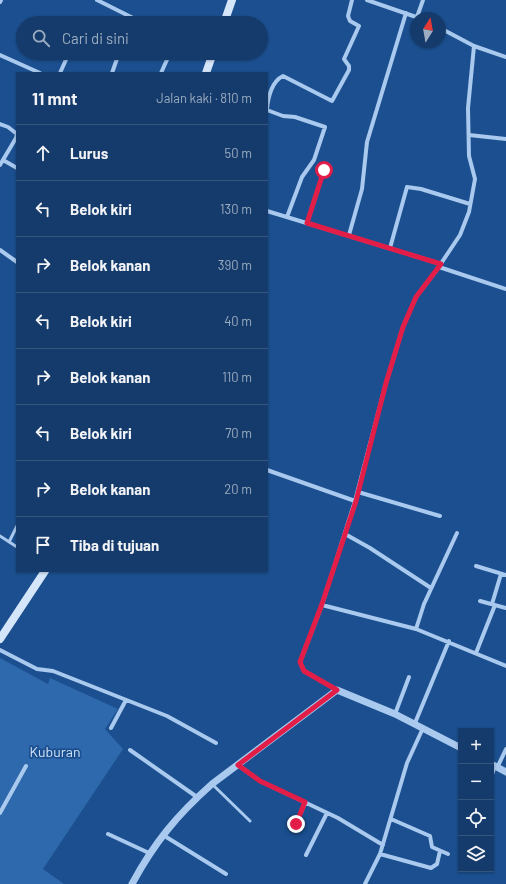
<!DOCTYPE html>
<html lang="id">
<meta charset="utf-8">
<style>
:root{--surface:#143b6b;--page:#1d4271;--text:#f1f3f6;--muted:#9dadc1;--line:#33557e}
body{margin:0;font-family:Barlow,sans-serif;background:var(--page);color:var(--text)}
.controls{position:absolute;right:12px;bottom:12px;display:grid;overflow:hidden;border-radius:0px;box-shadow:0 1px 3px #0004}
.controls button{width:36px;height:36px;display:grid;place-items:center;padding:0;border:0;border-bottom:1px solid var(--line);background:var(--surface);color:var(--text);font:20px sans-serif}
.compass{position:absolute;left:410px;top:12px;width:36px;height:36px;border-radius:50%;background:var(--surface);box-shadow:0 1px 3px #0004;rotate:11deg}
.stop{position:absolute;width:12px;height:12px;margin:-9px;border:3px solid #e11d48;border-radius:50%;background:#fff}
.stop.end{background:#e11d48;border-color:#fff;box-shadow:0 1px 4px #0008}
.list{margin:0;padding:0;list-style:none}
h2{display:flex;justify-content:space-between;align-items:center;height:52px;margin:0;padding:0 16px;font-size:17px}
h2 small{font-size:13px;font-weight:400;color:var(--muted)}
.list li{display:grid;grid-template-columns:26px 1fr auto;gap:12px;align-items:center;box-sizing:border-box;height:56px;padding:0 16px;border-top:1px solid var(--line)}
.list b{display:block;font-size:15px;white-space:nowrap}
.list em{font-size:13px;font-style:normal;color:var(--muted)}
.icon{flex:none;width:22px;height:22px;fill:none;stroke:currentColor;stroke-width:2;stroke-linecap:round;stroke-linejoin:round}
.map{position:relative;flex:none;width:506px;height:884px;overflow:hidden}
.search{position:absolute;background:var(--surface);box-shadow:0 1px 3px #0004;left:16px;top:16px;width:252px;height:44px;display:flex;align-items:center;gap:10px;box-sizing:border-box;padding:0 14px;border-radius:22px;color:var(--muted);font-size:15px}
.panel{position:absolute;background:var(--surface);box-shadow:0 1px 3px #0004;left:16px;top:72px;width:252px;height:500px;border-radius:0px}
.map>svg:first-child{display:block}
.green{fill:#2e69ad}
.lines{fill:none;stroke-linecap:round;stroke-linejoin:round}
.service{stroke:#a9c9ee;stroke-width:3}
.minor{stroke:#a9c9ee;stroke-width:4}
.tertiary{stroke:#a9c9ee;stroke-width:7}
.secondary{stroke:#d6e6fa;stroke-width:8}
.route{stroke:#e11d48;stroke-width:5}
.labels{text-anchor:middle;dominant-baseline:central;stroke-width:3.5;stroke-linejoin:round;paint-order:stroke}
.park-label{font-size:14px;fill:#cfe3fa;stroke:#1b4f8f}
</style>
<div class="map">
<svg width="506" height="884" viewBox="0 0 506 884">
<rect width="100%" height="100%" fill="#1b4f8f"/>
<!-- green -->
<path class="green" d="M0,658l48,26 2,-6 68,31 -13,20 18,20 -80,120 21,15h-64z"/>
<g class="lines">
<!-- service -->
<path class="service" d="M0,536l17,11
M9,542l8,-16
M213,785l37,36"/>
<!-- minor -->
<path class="minor" d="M97,0l34,17
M367,0l52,18
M0,2l1,-2
M417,17l6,-17
M129,23l2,-6 9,6
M474,46l32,11
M0,55l40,18
M60,73l9,-20
M112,73l7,-20
M161,73l9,-20
M267,109c1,-12 5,-28 16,-33l49,25 17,-31v-4l-5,-7 15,-33 -9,-5 -2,-5 4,-16
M267,110l16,6 12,1 30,10 -11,33 -12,17 -15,40
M0,124l8,3 9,7
M469,135l37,4
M3,160l14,8
M0,165l16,-27 1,-4
M267,211l174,53
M307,223l17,-53
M349,235l13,-46 5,-47 39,-129
M390,248l17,-61 14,2 49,15
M0,250l17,12
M439,267l67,22
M267,470l88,31
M358,492l82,24
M345,534l25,14 61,40
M476,566l30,9
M480,601l26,7
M492,604l9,-30
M322,605l94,24 90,37
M416,629l8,-25 33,-71
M0,650l37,19 16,2 114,45 49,27
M476,653l19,-48
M337,690l-33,-19 -4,-9 22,-57 33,-104 31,-118 17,-56 13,-30 20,-26 24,-36 9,-23 6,-33 -6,-23 -1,-48 6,-62 -34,-18
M395,714l14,-37
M415,723l34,-82
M111,728l15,-28
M130,750l67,47
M238,765l22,16 78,37 45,27
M497,768l9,-19
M491,777l4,-11
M0,813l26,-47
M391,819l39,17 2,11 16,7
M296,824l9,-21
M108,834l41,19
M163,835l63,39
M380,854l51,14 6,-4 3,-13
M306,855l21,-42
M365,884l15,-30 27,-91 16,-35"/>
<!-- tertiary -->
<path class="tertiary" d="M491,764l15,8
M132,884c22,-41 45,-69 80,-100l125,-94 58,24 66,34"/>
<!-- secondary -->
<path class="secondary" d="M224,23l8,-23
M206,73l7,-20
M0,639l45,-68"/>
</g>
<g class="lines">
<!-- route -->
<path class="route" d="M296,824l9,-22 -45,-21 -22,-16 99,-75 -33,-19 -4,-9 22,-58 34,-103 30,-118 17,-56 13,-30 25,-33 -134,-41 17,-53"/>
</g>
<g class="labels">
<!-- park labels -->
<g class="park-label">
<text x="55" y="751">Kuburan</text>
</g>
</g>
</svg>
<div class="controls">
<button>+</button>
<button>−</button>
<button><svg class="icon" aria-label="locate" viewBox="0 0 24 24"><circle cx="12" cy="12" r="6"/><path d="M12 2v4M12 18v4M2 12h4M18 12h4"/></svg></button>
<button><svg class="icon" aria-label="layers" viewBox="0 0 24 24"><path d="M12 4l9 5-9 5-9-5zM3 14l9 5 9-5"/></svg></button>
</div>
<svg class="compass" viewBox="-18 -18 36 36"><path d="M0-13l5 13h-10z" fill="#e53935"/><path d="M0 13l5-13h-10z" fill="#9dadc1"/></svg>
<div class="stop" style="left:324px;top:170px"></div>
<div class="stop end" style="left:296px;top:824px"></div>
<div class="search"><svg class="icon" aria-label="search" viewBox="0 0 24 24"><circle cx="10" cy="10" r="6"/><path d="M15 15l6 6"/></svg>Cari di sini</div>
<section class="panel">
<h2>11 mnt<small>Jalan kaki · 810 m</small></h2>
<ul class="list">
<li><svg class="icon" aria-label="ahead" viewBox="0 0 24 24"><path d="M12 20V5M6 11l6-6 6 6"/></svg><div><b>Lurus</b></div><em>50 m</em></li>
<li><svg class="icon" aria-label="left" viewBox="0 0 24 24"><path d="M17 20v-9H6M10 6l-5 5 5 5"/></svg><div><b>Belok kiri</b></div><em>130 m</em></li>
<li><svg class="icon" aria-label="right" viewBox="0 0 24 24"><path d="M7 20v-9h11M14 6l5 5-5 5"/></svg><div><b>Belok kanan</b></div><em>390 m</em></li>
<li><svg class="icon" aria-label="left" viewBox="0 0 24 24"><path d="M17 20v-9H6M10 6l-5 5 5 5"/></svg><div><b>Belok kiri</b></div><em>40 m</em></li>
<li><svg class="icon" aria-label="right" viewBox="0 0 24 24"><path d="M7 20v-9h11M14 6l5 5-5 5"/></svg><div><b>Belok kanan</b></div><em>110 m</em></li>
<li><svg class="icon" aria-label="left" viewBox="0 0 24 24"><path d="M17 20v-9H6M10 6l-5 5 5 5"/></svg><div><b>Belok kiri</b></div><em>70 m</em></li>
<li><svg class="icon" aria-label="right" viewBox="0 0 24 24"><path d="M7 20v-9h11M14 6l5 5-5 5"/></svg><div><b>Belok kanan</b></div><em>20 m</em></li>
<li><svg class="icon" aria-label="arrive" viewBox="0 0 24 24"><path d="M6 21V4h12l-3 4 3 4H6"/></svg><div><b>Tiba di tujuan</b></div></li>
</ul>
</section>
</div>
